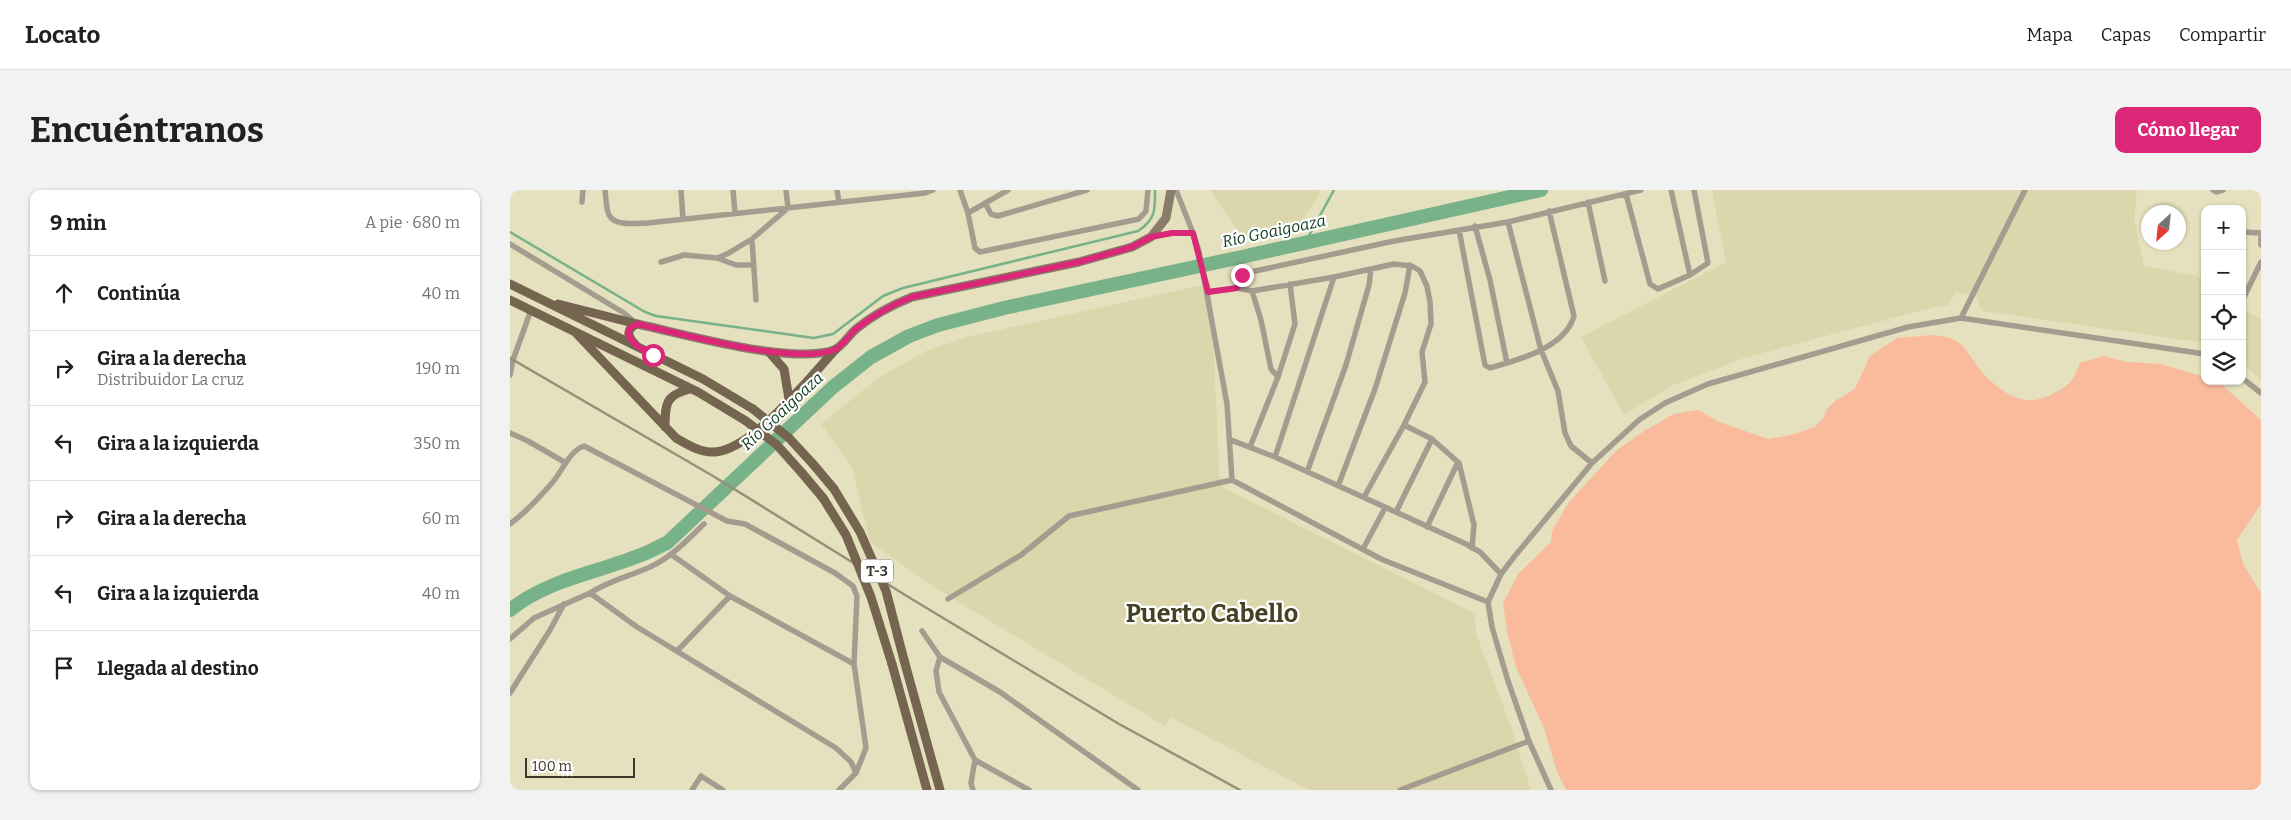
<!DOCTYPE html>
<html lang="es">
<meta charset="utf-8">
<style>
:root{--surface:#fff;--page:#f2f2f2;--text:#202124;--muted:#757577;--line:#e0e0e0;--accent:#db2777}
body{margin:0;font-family:Bitter,serif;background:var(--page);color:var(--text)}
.controls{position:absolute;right:15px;top:15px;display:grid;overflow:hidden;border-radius:10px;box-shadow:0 1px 4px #0004}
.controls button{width:45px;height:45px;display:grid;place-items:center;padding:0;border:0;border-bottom:1px solid var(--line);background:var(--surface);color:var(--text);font:25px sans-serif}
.compass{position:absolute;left:1631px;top:15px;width:45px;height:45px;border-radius:50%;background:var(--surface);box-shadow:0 1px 4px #0004;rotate:207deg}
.scale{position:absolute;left:15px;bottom:12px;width:110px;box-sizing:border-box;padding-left:5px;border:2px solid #3a382b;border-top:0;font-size:14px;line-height:18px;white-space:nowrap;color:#3a382b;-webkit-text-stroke:4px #fff;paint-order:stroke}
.stop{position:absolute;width:15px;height:15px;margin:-11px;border:4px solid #db2777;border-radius:50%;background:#fff}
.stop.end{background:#db2777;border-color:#fff;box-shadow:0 1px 5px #0008}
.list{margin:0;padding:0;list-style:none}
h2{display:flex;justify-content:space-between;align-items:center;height:65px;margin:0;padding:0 20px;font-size:21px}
h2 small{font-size:16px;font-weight:400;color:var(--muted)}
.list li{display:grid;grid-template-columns:32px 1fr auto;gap:15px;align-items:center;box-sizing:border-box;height:75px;padding:0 20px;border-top:1px solid var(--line)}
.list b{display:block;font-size:19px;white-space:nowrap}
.list p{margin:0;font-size:16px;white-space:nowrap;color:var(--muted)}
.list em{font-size:16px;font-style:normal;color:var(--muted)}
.icon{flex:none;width:28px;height:28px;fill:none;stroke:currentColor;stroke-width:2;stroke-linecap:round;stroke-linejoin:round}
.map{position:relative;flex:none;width:1751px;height:600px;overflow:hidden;border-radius:10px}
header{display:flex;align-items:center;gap:30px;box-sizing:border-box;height:70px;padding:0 25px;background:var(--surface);border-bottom:1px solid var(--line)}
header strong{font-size:24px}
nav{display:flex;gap:28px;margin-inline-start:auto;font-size:18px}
.intro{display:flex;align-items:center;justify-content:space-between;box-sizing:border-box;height:120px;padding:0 30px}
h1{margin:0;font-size:35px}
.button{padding:12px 22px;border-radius:10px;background:var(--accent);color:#fff;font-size:18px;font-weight:700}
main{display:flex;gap:30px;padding:0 30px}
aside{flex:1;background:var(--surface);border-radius:10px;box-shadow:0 1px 4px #0004}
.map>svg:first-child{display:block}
.built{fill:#dbd6ac}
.green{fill:#f9bb9b}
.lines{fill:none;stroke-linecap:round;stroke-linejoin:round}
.stream{stroke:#77b289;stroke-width:2.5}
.river{stroke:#77b289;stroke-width:14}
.street{stroke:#a59c90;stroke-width:5.5}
.secondary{stroke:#897c6a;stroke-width:9}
.primary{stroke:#75644f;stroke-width:9}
.rail{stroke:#959179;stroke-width:2.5}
.primary-bridge{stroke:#75644f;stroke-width:9}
.route{stroke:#db2777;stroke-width:6}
.labels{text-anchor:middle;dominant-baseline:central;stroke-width:4.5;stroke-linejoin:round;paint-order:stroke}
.shield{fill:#fff;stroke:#75746b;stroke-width:1}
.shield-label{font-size:14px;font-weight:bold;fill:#3a382b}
.water-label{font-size:16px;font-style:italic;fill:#0b3a1e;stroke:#fff}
.town-label{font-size:25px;font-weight:bold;fill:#454124;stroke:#fff}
</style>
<header>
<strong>Locato</strong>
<nav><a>Mapa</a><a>Capas</a><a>Compartir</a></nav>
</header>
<div class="intro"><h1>Encuéntranos</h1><a class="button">Cómo llegar</a></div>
<main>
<aside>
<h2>9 min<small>A pie · 680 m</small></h2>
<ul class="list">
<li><svg class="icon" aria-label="ahead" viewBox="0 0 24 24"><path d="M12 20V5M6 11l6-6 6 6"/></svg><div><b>Continúa</b></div><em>40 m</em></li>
<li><svg class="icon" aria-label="right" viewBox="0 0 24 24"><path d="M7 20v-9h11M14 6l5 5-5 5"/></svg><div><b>Gira a la derecha</b><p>Distribuidor La cruz</p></div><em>190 m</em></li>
<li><svg class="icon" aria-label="left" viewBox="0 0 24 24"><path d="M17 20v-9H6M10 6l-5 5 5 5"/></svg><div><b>Gira a la izquierda</b></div><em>350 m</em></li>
<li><svg class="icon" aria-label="right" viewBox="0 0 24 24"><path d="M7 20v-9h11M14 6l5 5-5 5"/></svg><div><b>Gira a la derecha</b></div><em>60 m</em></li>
<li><svg class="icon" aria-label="left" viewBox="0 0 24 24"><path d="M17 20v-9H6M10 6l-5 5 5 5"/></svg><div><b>Gira a la izquierda</b></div><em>40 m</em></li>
<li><svg class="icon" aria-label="arrive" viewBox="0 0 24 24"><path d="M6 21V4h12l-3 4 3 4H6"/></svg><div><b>Llegada al destino</b></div></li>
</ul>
</aside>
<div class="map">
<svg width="1751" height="600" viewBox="0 0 1751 600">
<rect width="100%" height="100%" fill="#e5e0be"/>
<!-- built -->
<path class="built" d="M700,0h109v6l-21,30 -55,12z
M1202,0h425l-3,29 10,47 53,10 8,5v62l-221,-32 -5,-5 -2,-9 -21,-5 -7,13 -15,2 -190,51 -73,28 -47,29 -43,-78 145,-75z
M701,93l8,190 5,15 252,126 -1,7 1,13 34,90 21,66h-222l-139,-73 -5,9 -228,-137 -67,-47 -18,-75 -31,-43 60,-48 45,-25 41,-14z
M1732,119l19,10v61l-19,-18z"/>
<!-- green -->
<path class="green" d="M1423,145c7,1 15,2 22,5 12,7 17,20 25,30 18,20 43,40 70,25 20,-10 21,-11 30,-32l23,-7 24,6 34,2 44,13v4l15,2 41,37v84l-24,36 6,24 18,29v197h-695l-9,-18 -13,-44 -28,-61 -8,-31 -5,-33 15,-29 33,-32 1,-11 17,-29 47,-51 28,-20 30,-17 24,-4 21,12 49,17 24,-4 22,-8 9,-8 4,-10 8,-8 20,-12 15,-33 27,-18z"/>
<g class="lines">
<!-- stream -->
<path class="stream" d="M0,42l135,80 11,4 158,22 19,-4 50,-38 20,-8 235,-57c18,-12 17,-21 17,-41
M795,53l29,-53"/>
<!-- river -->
<path class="river" d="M0,420c37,-30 86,-37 128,-54 10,-3 19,-9 29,-13l166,-156 38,-30 38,-21 29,-11 66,-17 233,-50 304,-68"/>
<!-- street -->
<path class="street" d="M95,0c1,7 1,19 4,25 6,12 29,8 39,8l277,-30 8,-3
M171,0l2,29
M223,0l2,23
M327,0l2,12
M450,0l8,23 7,35 5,4 159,-33 7,-8 2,-21
M666,0l17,43
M1161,0l19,85
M1703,0l3,2 7,-2
M1116,4l24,90 8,5 32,-14 18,-12 -14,-73
M72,12l1,-12
M1078,12l17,79
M475,13l6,11 7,2 89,-26
M458,23l40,-23
M998,32l33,128 17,41 7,42 6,13 21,17
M965,36l15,54 17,83
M949,40l26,135 5,3c28,-8 75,-20 84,-52l-25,-105
M1732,42l19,1
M1751,44v11
M641,47l21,-4h21l6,18 28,153 5,76
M242,49l4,61
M0,54l114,69 12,10
M207,68l19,7h17
M151,72l23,-7 33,3 10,-4 25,-15 36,-31 -2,-18
M727,98l3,-10 6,-5 148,-32 114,-19 133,-32
M742,101l9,29 10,49 7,8
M698,102l29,-4 15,3 82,-14 60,-13 18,2 8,5 7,15 3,16 1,22 -9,28 3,30 -21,43 -40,72
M1734,107l17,-35
M1451,128l64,-128
M0,185l3,-15 18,-50
M1732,188l19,15
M894,235l28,14 27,24 15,62 -2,23
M0,243l18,8 38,22
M721,250l44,17 191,87 14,8 21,22
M740,257l28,-70 17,-53 -5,-40
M765,267l59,-180
M797,282l39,-107 23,-80 2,-16
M828,296l37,-97 30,-96 5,-28
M886,322l36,-73
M0,334c16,-12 29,-26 42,-41 10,-11 17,-32 32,-37l143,75 18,3 90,49 18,13 4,10 -3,68 12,84 -10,25 -17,17
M917,337l31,-65
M853,359l22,-41
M162,365l58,41 124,68
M80,403c19,-12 40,-17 60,-26 22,-10 37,-27 54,-43
M438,409l73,-44 48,-39 163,-36 149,79 107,43
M412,441l18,26 60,35 138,98
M0,449l24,-21 56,-25 47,34 199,121 15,14 5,11
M167,461l53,-55
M430,467l-4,14 3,21 36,68 -4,23 2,7
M0,503l40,-63 14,-26
M465,570l54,30
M182,600l9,-14 22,14
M890,600l129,-49
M1041,600l-22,-49 -21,-60 -16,-54 -4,-25 13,-28 13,-17 78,-94 47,-43 26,-17 43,-19 200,-57 53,-9 244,36"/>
<!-- secondary -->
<path class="secondary" d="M127,134c48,10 153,41 197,26 8,-3 15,-15 22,-21 17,-14 36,-24 56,-32l167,-35 53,-15 19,-10 15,-19 5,-28"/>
<!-- primary -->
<path class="primary" d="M0,94l193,95 50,30
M0,110l188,92 48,29
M48,114l79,20
M65,142l101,106c12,7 25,15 39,14 38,-3 95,-75 121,-103
M125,154c-8,-8 -9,-15 2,-20
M259,162l15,17 5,30
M155,237c0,-24 1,-32 25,-38
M303,274l21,25
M292,283l21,25
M394,470l36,130
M382,474l35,126"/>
<!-- rail -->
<path class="rail" d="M0,168l203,118 197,122 209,126 121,66"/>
<!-- primary-bridge -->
<path class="primary-bridge" d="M243,219l36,29 24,26
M236,231l31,24 25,28
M324,299l26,43 26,59 18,69
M313,308l23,37 25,62 21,67"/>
</g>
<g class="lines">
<!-- route -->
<path class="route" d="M143,165c-11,-6 -22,-10 -25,-23l2,-4 7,-4c47,10 154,41 197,26 8,-3 15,-15 22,-21 17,-14 36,-24 56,-32l167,-35 53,-15 19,-10 21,-4h21l15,59 29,-4 5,-13"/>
</g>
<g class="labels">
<!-- shield labels -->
<rect class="shield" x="351" y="369.5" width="32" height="23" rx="4"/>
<g class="shield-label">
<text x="367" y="381">T-3</text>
</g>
<!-- water labels -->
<g class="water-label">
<text transform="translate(764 41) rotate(-12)">Río Goaigoaza</text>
<text transform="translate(272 221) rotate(-43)">Río Goaigoaza</text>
</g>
<!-- town labels -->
<g class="town-label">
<text x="702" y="424">Puerto Cabello</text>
</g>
</g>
</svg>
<div class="controls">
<button>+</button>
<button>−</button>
<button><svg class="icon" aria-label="locate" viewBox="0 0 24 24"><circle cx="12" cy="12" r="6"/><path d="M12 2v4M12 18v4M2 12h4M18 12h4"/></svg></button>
<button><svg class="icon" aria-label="layers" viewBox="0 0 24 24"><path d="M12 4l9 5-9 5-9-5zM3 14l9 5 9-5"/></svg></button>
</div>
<svg class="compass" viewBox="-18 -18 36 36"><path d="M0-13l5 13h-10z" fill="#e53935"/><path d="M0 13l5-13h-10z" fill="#757577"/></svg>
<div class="scale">100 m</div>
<div class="stop" style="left:143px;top:165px"></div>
<div class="stop end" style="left:732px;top:85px"></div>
</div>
</main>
